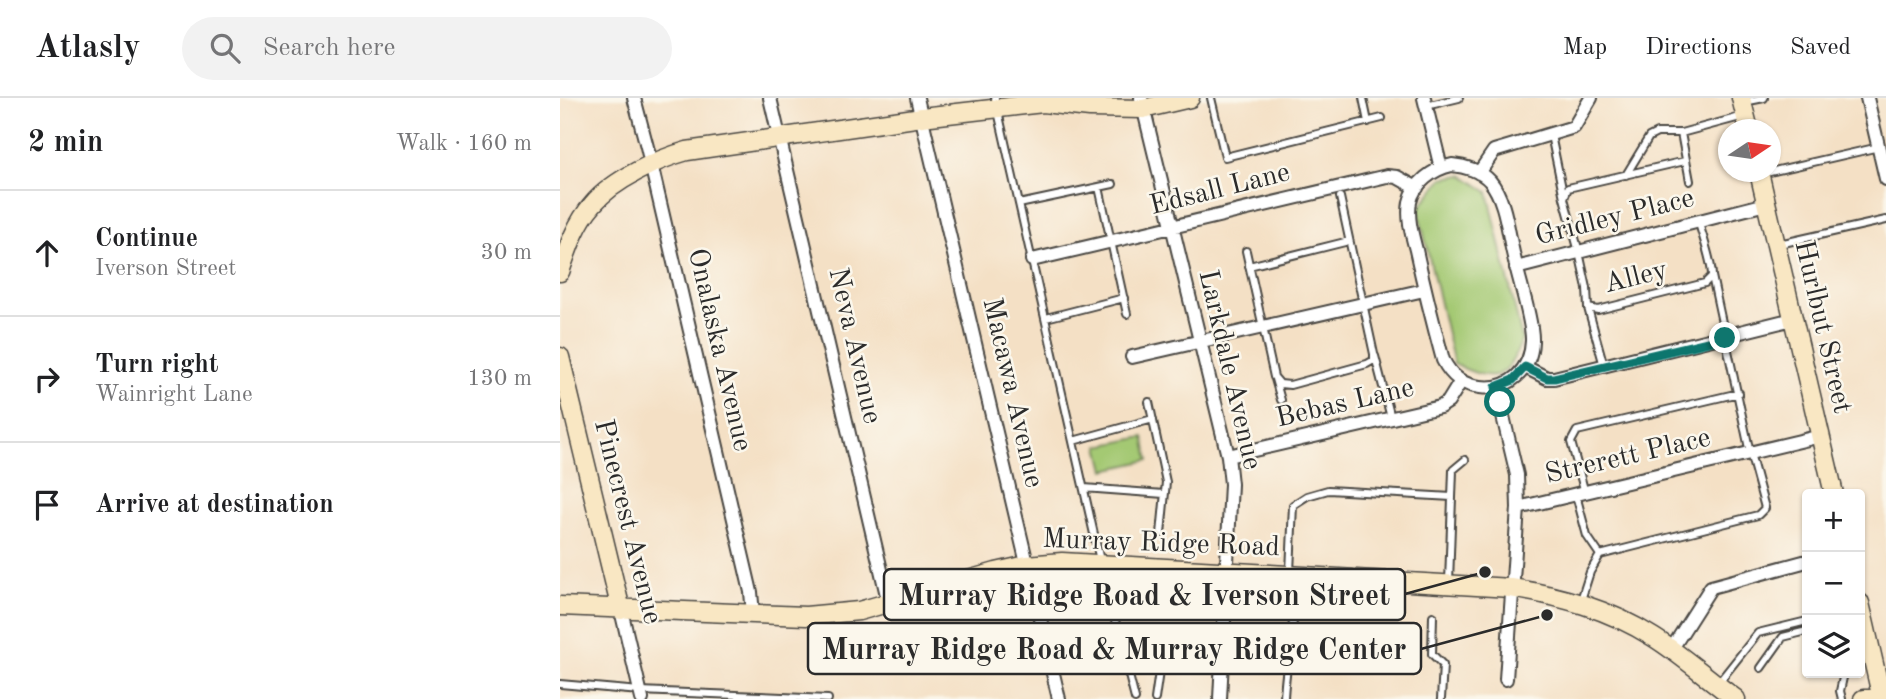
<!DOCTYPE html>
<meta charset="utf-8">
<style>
:root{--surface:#fff;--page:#f2f2f2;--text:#202124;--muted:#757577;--line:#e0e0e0}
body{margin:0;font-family:"Old Standard TT",serif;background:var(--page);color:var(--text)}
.controls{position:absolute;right:21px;bottom:21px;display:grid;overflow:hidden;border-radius:7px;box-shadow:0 2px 5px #0004}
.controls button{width:63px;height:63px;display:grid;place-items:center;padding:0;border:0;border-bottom:2px solid var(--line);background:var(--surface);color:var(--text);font:35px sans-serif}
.compass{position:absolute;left:1158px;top:21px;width:63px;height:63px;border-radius:50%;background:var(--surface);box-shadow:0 2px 5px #0004;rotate:77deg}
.stop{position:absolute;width:21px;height:21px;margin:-16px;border:5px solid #0f766e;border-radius:50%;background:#fff}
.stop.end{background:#0f766e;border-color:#fff;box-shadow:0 2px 7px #0008}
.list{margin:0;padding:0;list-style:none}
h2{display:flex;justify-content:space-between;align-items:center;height:91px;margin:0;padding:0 28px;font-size:30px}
h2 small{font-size:23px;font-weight:400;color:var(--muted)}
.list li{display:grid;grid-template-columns:46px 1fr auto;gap:21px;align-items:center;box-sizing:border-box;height:126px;padding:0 28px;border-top:2px solid var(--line)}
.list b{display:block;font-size:26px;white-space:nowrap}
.list p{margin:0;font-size:23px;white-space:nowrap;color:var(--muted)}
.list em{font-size:23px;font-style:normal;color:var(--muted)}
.icon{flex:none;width:38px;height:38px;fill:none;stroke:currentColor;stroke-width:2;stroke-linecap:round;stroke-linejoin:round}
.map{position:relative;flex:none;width:1326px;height:601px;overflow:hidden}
header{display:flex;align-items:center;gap:42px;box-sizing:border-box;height:98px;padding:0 35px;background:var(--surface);border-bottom:2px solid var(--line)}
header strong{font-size:33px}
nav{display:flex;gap:38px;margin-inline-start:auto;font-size:24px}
.search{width:490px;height:63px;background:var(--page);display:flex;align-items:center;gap:18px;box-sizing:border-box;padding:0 24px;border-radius:38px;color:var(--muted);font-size:26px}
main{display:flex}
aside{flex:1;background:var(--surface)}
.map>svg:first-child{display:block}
.green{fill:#a4c973;stroke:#687a4f;stroke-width:2}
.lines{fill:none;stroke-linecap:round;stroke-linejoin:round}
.lane-casing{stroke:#494642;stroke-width:10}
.street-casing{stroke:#494642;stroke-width:16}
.secondary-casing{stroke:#494642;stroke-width:21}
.lane{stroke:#fff;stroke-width:6}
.street{stroke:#fff;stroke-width:12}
.secondary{stroke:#f9e7c3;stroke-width:18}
.route{stroke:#0f766e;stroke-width:9}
.labels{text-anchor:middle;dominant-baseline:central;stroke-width:5;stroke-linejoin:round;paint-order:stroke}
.street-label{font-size:28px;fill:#2b2b2b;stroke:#fbf7ec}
.leader{fill:none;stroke:#2b2b2b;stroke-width:2.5}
.callout-dot{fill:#2b2b2b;stroke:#fbf7ec;stroke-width:2.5}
.callout{fill:#fbf7ec;stroke:#2b2b2b;stroke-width:2.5}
.callout-label{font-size:30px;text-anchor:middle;font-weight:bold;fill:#2b2b2b}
</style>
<header>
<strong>Atlasly</strong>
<div class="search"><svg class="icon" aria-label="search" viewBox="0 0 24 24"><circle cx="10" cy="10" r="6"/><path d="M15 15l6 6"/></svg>Search here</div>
<nav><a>Map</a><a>Directions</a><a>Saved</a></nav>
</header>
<main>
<aside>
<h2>2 min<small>Walk · 160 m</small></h2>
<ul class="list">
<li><svg class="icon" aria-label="ahead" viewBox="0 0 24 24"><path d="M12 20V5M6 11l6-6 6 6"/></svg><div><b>Continue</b><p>Iverson Street</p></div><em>30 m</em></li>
<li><svg class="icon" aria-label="right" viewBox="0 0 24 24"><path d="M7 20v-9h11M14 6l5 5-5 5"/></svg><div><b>Turn right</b><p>Wainright Lane</p></div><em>130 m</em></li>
<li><svg class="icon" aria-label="arrive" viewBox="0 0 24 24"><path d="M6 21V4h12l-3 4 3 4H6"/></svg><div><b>Arrive at destination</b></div></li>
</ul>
</aside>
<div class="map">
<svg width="1326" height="601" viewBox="0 0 1326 601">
<rect width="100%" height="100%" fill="#fbf7ec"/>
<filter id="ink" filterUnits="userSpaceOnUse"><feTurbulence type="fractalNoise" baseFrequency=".0143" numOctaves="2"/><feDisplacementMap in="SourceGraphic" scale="14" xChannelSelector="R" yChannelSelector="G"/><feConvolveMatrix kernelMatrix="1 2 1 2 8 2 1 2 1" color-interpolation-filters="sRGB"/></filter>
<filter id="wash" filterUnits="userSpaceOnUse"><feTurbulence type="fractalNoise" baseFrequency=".00686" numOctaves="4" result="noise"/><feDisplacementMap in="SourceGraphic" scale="28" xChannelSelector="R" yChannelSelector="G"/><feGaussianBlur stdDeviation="1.57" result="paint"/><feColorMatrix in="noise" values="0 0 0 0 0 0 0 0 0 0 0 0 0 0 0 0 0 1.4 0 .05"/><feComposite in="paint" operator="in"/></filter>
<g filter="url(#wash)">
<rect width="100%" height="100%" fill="#f4e0c5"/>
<!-- green -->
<path class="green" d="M903,77l25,17 34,147c-16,44 -29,43 -68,25l-36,-155 25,-31z
M584,339l5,23 -44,10 -6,-24z"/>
</g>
<g filter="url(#ink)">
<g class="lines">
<defs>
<path id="lane" d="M435,0l106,467 34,134
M651,0l14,59 157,-39
M803,0l5,24
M1184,4l20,-4
M866,8l33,-8
M1121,35l9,48
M991,37l13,63
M1125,63l-117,27 -4,10 15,54 8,36 1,20 10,2 107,-27 7,-7c0,-14 -9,-38 -13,-53
M1201,76l118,-27
M1066,77l23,-38 8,-4h24l63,-17
M539,89l28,127
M459,106l94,-20
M1219,146l107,-24
M686,153l28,126 6,7 10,1 77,-21 7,-4v-6l-34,-157
M689,168l100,-25
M1028,210l16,58
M486,220l78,-20
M815,258l16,62
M715,281l6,21
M589,304l17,80 -5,52
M513,343l80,-22
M524,390l80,6
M1025,395l-14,-51 6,-11 162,-38
M1016,397l11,41 13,19
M730,474l3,-67 14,-9 21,-6 124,7
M889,484l4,-112 12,-10
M1021,502l9,-28 10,-17 158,-40 7,-7 -15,-55 -38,-177
M873,518l-1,38 11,11 -2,34
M562,549l23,-2 10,3 6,10 -6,41
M1201,570l22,-31 24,-6
M1159,584l39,-49 49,-12
M0,586l80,7 188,8
M724,601c1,-30 8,-59 10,-89
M1282,601l-2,-8 4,-18"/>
<path id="street" d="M74,0l13,49 104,445 2,22
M210,0l119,506
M357,0l142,601
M581,0l87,358 3,28 -11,215
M864,0l17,70
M1307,0l19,81
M892,67c13,1 29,6 38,16 16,19 18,53 24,76 4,20 19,65 18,84 -1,29 -23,50 -52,46 -18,-2 -29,-11 -37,-27 -10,-37 -19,-73 -27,-110 -4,-15 -9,-32 -6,-48 4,-19 23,-33 42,-37z
M919,75l15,-22 80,-24 17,-29
M472,162l355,-84 10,1 20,11
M956,170l250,-64
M572,259l292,-67
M965,269l22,11h7l239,-59
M936,289l21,88 1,33 -12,171
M668,358l212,-49 8,-5 13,-21
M958,410l303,-72
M61,512l21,89
M1111,552l40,-63 96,-26"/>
<path id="secondary" d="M1181,0l8,32
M1199,74l75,322
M0,174c8,-24 16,-49 33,-68 20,-24 65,-45 94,-53l235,-34 121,-14 47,5 53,1 47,-11
M0,259l61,253
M1300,505l22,96
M0,508l246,10 53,-5 137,-39 31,-7 35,-3 449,26c50,8 98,21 142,49 29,18 55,42 83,62
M1303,601h14"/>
</defs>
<!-- lane casing -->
<use href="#lane" class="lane-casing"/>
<!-- street casing -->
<use href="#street" class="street-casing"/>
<!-- secondary casing -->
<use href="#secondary" class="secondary-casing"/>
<!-- lane -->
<use href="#lane" class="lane"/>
<!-- street -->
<use href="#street" class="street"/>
<!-- secondary -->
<use href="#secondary" class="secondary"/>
</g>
</g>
<g class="lines" filter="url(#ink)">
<!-- route -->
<path class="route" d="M940,304l-4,-15 17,-7 12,-13 22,11h7l171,-40"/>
</g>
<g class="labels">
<!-- street labels -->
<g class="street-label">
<text transform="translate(660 92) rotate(-14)">Edsall Lane</text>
<text transform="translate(1055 120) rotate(-14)">Gridley Place</text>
<text transform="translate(1076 180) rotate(-14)">Alley</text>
<text transform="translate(1262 229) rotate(77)">Hurlbut Street</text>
<text transform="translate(294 248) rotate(77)">Neva Avenue</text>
<text transform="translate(159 252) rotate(77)">Onalaska Avenue</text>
<text transform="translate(669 272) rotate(77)">Larkdale Avenue</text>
<text transform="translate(452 295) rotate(77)">Macawa Avenue</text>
<text transform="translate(785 306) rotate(-13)">Bebas Lane</text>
<text transform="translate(1068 359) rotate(-13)">Strerett Place</text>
<text transform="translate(67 424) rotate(76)">Pinecrest Avenue</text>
<text transform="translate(601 446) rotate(2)">Murray Ridge Road</text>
</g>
</g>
<!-- callouts -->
<path class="leader" d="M925 474L845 496M987 517L861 551"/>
<g class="callout-dot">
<circle cx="925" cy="474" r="7"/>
<circle cx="987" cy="517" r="7"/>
</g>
<g class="callout">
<rect x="324" y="471" width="521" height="51" rx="7"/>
<rect x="248" y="525" width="613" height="51" rx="7"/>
</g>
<g class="callout-label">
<text x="584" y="507">Murray Ridge Road &amp; Iverson Street</text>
<text x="554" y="561">Murray Ridge Road &amp; Murray Ridge Center</text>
</g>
</svg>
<div class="controls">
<button>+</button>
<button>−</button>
<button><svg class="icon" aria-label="layers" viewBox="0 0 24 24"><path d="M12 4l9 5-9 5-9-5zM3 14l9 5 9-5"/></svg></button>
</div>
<svg class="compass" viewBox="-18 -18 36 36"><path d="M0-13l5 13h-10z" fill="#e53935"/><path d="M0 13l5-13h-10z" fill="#757577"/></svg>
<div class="stop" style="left:940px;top:304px"></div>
<div class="stop end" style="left:1165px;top:240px"></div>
</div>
</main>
